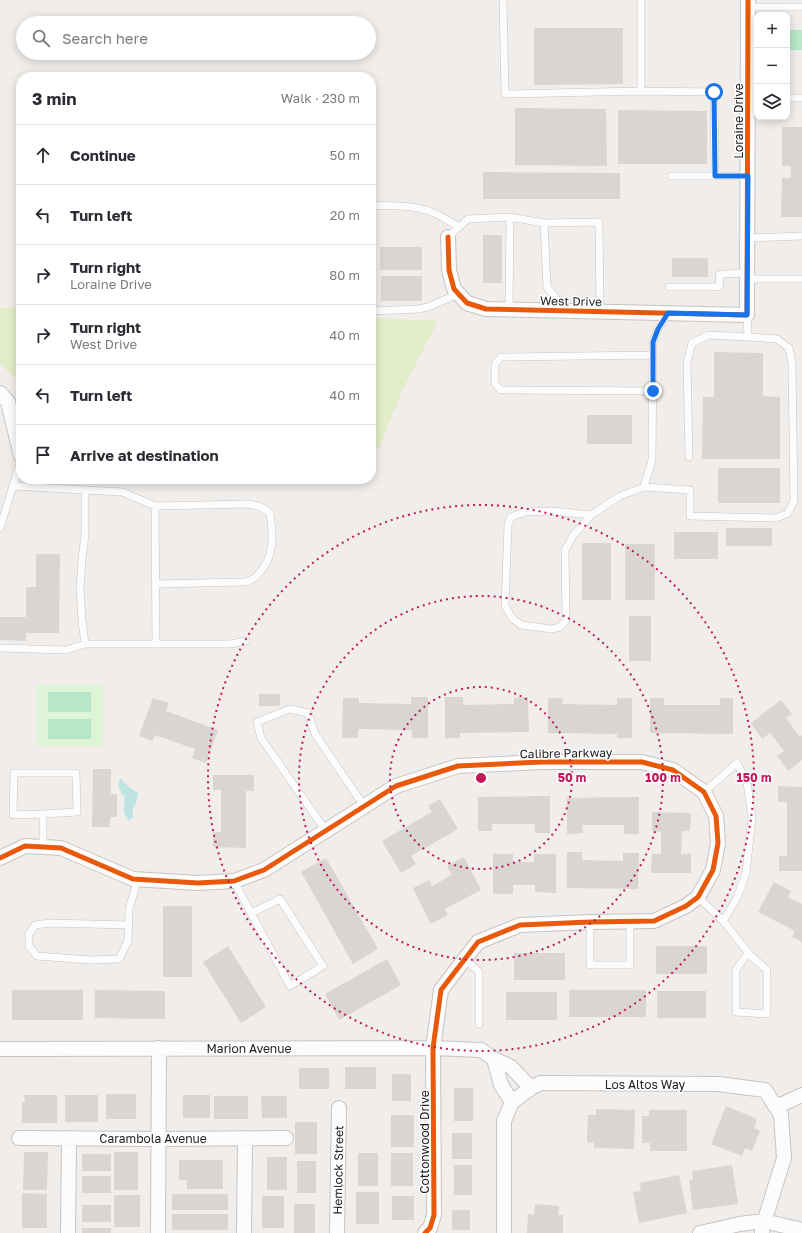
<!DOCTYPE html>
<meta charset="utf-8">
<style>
:root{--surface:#fff;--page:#f2f2f3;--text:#2b2b33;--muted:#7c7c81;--line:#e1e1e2}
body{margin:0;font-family:"Golos Text",sans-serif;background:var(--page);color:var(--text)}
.controls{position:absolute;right:12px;top:12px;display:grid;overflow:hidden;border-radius:8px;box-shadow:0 2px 10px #0003}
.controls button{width:36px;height:36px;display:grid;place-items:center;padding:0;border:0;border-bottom:1px solid var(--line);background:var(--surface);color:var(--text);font:20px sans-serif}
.stop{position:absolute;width:12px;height:12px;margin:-9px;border:3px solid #1a73e8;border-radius:50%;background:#fff}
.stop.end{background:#1a73e8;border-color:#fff;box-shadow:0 1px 4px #0008}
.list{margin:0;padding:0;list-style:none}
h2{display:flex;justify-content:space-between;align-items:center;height:52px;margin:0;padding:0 16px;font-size:17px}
h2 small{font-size:13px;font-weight:400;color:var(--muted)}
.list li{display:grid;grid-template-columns:26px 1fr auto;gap:12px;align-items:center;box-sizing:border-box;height:60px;padding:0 16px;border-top:1px solid var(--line)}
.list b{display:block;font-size:15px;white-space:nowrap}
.list p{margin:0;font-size:13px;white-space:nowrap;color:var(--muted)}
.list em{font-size:13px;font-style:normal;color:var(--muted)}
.icon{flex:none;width:22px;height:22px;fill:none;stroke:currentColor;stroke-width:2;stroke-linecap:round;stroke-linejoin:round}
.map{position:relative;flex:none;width:802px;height:1233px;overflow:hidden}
.search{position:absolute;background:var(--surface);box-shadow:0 2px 10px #0003;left:16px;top:16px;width:360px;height:44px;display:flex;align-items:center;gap:10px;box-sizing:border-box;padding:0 14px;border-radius:22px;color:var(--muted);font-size:15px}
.panel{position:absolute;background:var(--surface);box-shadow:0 2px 10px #0003;left:16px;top:72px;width:360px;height:412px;border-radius:16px}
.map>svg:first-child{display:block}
.grass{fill:#e3edc9}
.park{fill:#ddf5d6}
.pitch{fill:#b5e7c8}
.water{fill:#bee3e3}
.building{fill:#d8d5d3}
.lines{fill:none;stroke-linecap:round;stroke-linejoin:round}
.lane-casing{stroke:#c6c4c3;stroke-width:8}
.street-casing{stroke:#c6c4c3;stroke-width:16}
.lane{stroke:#fdfcfc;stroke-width:7}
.street{stroke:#fdfcfc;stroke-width:14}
.cycleway-casing{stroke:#fff;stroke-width:8}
.cycleway{stroke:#e8590c;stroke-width:5}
.route{stroke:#1a73e8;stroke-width:5}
.ring{fill:none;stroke:#c2185b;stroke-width:2;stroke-dasharray:2 4}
.labels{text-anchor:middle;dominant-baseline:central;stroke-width:3;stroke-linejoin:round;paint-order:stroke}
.street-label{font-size:12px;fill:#222;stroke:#fff}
.centre{fill:#c2185b;stroke:#fff;stroke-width:2}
.ring-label{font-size:12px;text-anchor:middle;font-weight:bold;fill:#c2185b;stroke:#fff;stroke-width:3;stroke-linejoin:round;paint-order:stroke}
</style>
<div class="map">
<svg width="802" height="1233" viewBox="0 0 802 1233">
<rect width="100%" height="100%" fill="#f0edea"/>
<!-- grass -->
<path class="grass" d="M21,307v76l-21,-19v-56z
M371,318l67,3 -35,68 -24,59h-8z"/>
<!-- park -->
<path class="park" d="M36,685h67v61h-67z"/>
<!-- pitch -->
<path class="pitch" d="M787,30h15v20h-15z
M48,692h43v20h-43z
M48,719h43v20h-43z"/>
<!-- water -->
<path class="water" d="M120,778l10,10 8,5 -2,10 -3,5v10l-5,2 -4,-8 1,-15c-7,-8 -7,-9 -5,-19z"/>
<!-- building -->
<path class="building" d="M534,28h89v56l-89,1z
M515,108l91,1 1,57 -92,-1z
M618,110l89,1v53h-89z
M782,127h20v90h-21l1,-39h9v-12h-9z
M483,172l137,1v26h-137z
M483,235h19v48h-19z
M380,247h42v23h-42z
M371,250h5v19h-5z
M672,258h36v19h-36z
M381,276h41v25h-41z
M371,279h5v22h-5z
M714,352l49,1v43l17,1v62h-78l1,-62h11z
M587,415h45v29h-45z
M718,468h62v35h-62z
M726,528h46v18h-46z
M674,532h44v27h-44z
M582,543h29v57h-29z
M625,544h30v56h-30z
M36,554h24l-1,79h-33v8l-26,-1v-23h26v-30h10z
M629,616h22v45h-22z
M259,694h21v12h-21z
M411,697h17v41h-16v-8l-54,-1v9h-16l1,-40h16v5l52,1z
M445,697h18v8l51,-1v-6l14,-1 1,35 -69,1v5h-15z
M153,698l16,5 -3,8 52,19 -12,33 -14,-5 3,-9 -40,-14 -3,6 -13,-5z
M548,698h15l-1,6 55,1v-7h15v40h-15v-4l-69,-1z
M650,698h14v7h56v-7h13v36l-83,-1z
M781,700l11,14 -6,4 14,19 2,-2v25l-14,11 -11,-15 7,-5 -14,-18 -8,6 -11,-16z
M93,769h18v25h6v23h-7v10h-18z
M213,775h41v16h-8v57l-33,-1v-15h8v-42h-8z
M778,786l24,1v84h-23v-15h8v-54h-9z
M550,796v37h-15v-9h-43v7h-14v-34z
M639,797v37h-15v-9h-42l1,8 -16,1v-36z
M440,799l18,30 -47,27 5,8 -15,9 -19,-32 50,-29 -4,-6z
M652,812l39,1 -1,18h-8l-1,23h10v19h-40l1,-19h9v-22l-9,-1z
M567,852h15v8l41,1v-8h16l-1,36 -71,-1z
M493,854h20v8h21v-8h22v39l-21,-1v-7h-22v9h-20z
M464,857l17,33 -36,19 3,6 -17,9 -18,-36 16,-8 3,6 20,-11 -5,-9z
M326,858l52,91 -25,15 -52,-92z
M774,882l17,9 -3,6 14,7v38l-10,-5 3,-6 -37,-19z
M163,906h29v71h-29z
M228,946l38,61 -25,16 -38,-61z
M656,946h51v28h-51z
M514,953h51v27h-51z
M387,959l14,26 -62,35 -14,-26z
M12,990h71v30h-71z
M95,990l70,1v28l-70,-1z
M569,990h77v27h-77z
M657,991h49v27h-49z
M506,992h51v28h-51z
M345,1067h31v22h-31z
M299,1068h30v21h-30z
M392,1074h19v27h-19z
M454,1088h19v33h-19z
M106,1094h30v25h-30z
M24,1095h33v28h-35v-21h3z
M65,1095h33v27h-33z
M183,1095h27v23h-27z
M214,1096h34v23h-34z
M261,1096h26v22h-25z
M726,1106l31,13 -3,9 6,3 -8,20 -7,-3 -3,8 -31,-12z
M596,1109l39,1 -1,39 -40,-1v-5l-7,-1 1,-27h8z
M649,1110h38v41h-37v-8h-8v-27h7z
M391,1115h23v32h-23z
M295,1122h22v32h-22z
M452,1133h20v26h-20z
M24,1152h24l-1,38h-24z
M114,1152h24v38h-24z
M358,1153h20v33h-20z
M391,1153h22v33h-22z
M82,1154h29v17h-29z
M267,1157h20v33h-20z
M179,1160h44v29h-36v-9h-8z
M297,1161h19v32h-19z
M454,1165h18v30h-18z
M732,1165l6,39 -45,6 -4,-30 4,-1 -1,-8z
M679,1175l8,38 -48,10 -6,-31 8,-1 -2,-8z
M82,1176h29v17h-29z
M356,1192h23v32h-23z
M22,1193l25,1v34h-25z
M172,1194h56v16h-56z
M114,1195h26v32h-26z
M262,1196h22v32h-22z
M392,1196h22v24h-22z
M294,1204h21v29h-21z
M535,1204l24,2 -1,9h5v18h-36l1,-19 6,1z
M82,1205h29v17h-29z
M452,1210h18v20h-18z
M172,1214h56v16h-56z
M82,1228h29v5h-29z"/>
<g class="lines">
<defs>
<path id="lane" d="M503,0l2,94 136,-3 73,1 1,84
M748,7h54
M641,91v-91
M787,98h15
M671,176h77
M371,206c20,-1 44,-1 63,7 9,4 17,9 25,14
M448,237l20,-18 42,-2
M748,238l54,-2
M747,279h55
M669,287h49l2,-2 -1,-10 3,-1 25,-1
M509,310l1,-93 34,6
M371,311l47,-2 10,-2 30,-13
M561,311l-2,-9 -12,-15 -3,-64 55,-1 1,90
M668,313l-10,16 -5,13 -1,118 -8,27 46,3v26l86,2 12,-5 6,-12 -2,-138 -3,-15 -12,-9 -29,-2 -1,-22
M653,355l-152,2 -6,7v20l6,6 152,1
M689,457l-2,-94 5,-20 17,-8 39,2
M13,486l72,4
M591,515l-39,-4 -27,1 -14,5 -3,7 -3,82 7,12 9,7 31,4 8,-2 6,-7 -1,-70 8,-14 18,-21 29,-19 24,-9
M0,528l21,-68
M156,584l88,-2c2,0 6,-1 9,-3 2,-1 4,-4 6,-6 16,-16 14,-39 11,-60l-9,-6 -11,-3 -95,2 1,137
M85,644l-3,-24 -2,-31 2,-30 3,-24v-45l37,2 33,14
M0,648l66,2 19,-6h145l16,-3
M704,792l33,-29 10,20 5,35 -6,55 -9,25 -14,23
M43,814l-30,1 1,-42h62l1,39 -34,2v33
M326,831l-65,-93 -4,-16 33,-13 18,4 7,21 49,72
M234,881l56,105 33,-20 -43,-67 -29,14
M698,897l25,24 28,35 16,14v44l-31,-2v-42l12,-17
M590,922v43h40v-44
M128,925l-77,-2 -16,2 -6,9v12l8,10 53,4 29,-1 9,-18 1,-32 9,-30
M465,959l14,13v52"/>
<path id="street" d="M448,237l1,33 5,19 13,14 19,6 261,6 1,-315
M0,393l8,9 13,54
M0,858l25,-12 36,2 72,31 65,4 36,-2 30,-11 132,-84 62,-20 84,-4h100l31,8 31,22 12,24 2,27 -5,27 -15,27 -12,9 -32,15 -64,1 -70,3 -42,17 -37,48 -8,58 1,167 -4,13 -5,5
M0,1049l433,-1 48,2 13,9 17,8 20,21
M494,1059l7,26 11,17
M776,1107l26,-12
M19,1138l139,1 128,-1
M68,1233l1,-95
M158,1233l1,-185
M244,1233l1,-95
M337,1233l2,-125
M504,1233v-112l8,-19 19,-14 9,-5 178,1 47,6 16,25 3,43 -22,71v4
M700,1233l40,-9 24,-3 38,9"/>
</defs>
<!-- lane casing -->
<use href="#lane" class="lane-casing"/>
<!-- street casing -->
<use href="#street" class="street-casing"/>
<!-- lane -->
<use href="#lane" class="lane"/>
<!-- street -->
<use href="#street" class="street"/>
<defs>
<path id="cycleway" d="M448,237l1,33 5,19 13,14 19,6 261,6 1,-315
M0,858l25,-12 36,2 72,31 65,4 36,-2 30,-11 132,-84 62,-20 84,-4h100l31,8 31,22 12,24 2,27 -5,27 -15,27 -12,9 -32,15 -64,1 -70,3 -42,17 -37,48 -8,58 1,167 -4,13 -5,5"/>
</defs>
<!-- cycleway casing -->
<use href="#cycleway" class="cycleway-casing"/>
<!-- cycleway -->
<use href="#cycleway" class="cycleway"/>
</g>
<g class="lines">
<!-- route -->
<path class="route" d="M653,391v-49l5,-13 10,-16 79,2 1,-139h-33l-1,-84"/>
</g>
<!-- distance rings -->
<g class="ring">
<circle cx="481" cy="778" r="91"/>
<circle cx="481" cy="778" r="182"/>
<circle cx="481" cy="778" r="273"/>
</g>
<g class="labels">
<!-- street labels -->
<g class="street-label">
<text transform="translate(738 121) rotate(-90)">Loraine Drive</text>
<text transform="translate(571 301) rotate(1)">West Drive</text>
<text transform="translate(566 753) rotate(-1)">Calibre Parkway</text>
<text x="249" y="1048">Marion Avenue</text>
<text x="645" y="1084">Los Altos Way</text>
<text x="153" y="1138">Carambola Avenue</text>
<text transform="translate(424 1142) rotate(-90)">Cottonwood Drive</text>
<text transform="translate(338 1170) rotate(-89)">Hemlock Street</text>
</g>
</g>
<circle cx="481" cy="778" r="6" class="centre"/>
<g class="ring-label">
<text x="572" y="782">50 m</text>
<text x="663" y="782">100 m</text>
<text x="754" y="782">150 m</text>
</g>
</svg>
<div class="controls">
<button>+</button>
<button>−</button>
<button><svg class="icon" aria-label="layers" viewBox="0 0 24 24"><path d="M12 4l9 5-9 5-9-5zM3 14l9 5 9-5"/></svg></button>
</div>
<div class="stop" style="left:714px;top:92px"></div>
<div class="stop end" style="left:653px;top:391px"></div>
<div class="search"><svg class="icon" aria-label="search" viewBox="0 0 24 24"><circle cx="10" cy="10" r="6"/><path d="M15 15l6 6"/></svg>Search here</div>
<section class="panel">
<h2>3 min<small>Walk · 230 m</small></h2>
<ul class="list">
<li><svg class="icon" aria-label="ahead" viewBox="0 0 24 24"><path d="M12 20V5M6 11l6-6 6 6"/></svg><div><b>Continue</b></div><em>50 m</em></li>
<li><svg class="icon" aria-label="left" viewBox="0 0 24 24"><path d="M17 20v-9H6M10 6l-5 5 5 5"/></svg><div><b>Turn left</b></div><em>20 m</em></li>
<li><svg class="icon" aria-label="right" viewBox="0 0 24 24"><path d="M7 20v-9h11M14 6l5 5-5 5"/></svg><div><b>Turn right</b><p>Loraine Drive</p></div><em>80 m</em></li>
<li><svg class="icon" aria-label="right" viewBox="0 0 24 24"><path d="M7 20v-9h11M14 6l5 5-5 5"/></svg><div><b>Turn right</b><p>West Drive</p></div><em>40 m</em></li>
<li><svg class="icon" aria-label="left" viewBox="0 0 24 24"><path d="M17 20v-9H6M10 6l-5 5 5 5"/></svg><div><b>Turn left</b></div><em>40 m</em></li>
<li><svg class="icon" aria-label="arrive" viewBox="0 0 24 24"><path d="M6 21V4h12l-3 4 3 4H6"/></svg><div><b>Arrive at destination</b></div></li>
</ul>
</section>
</div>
